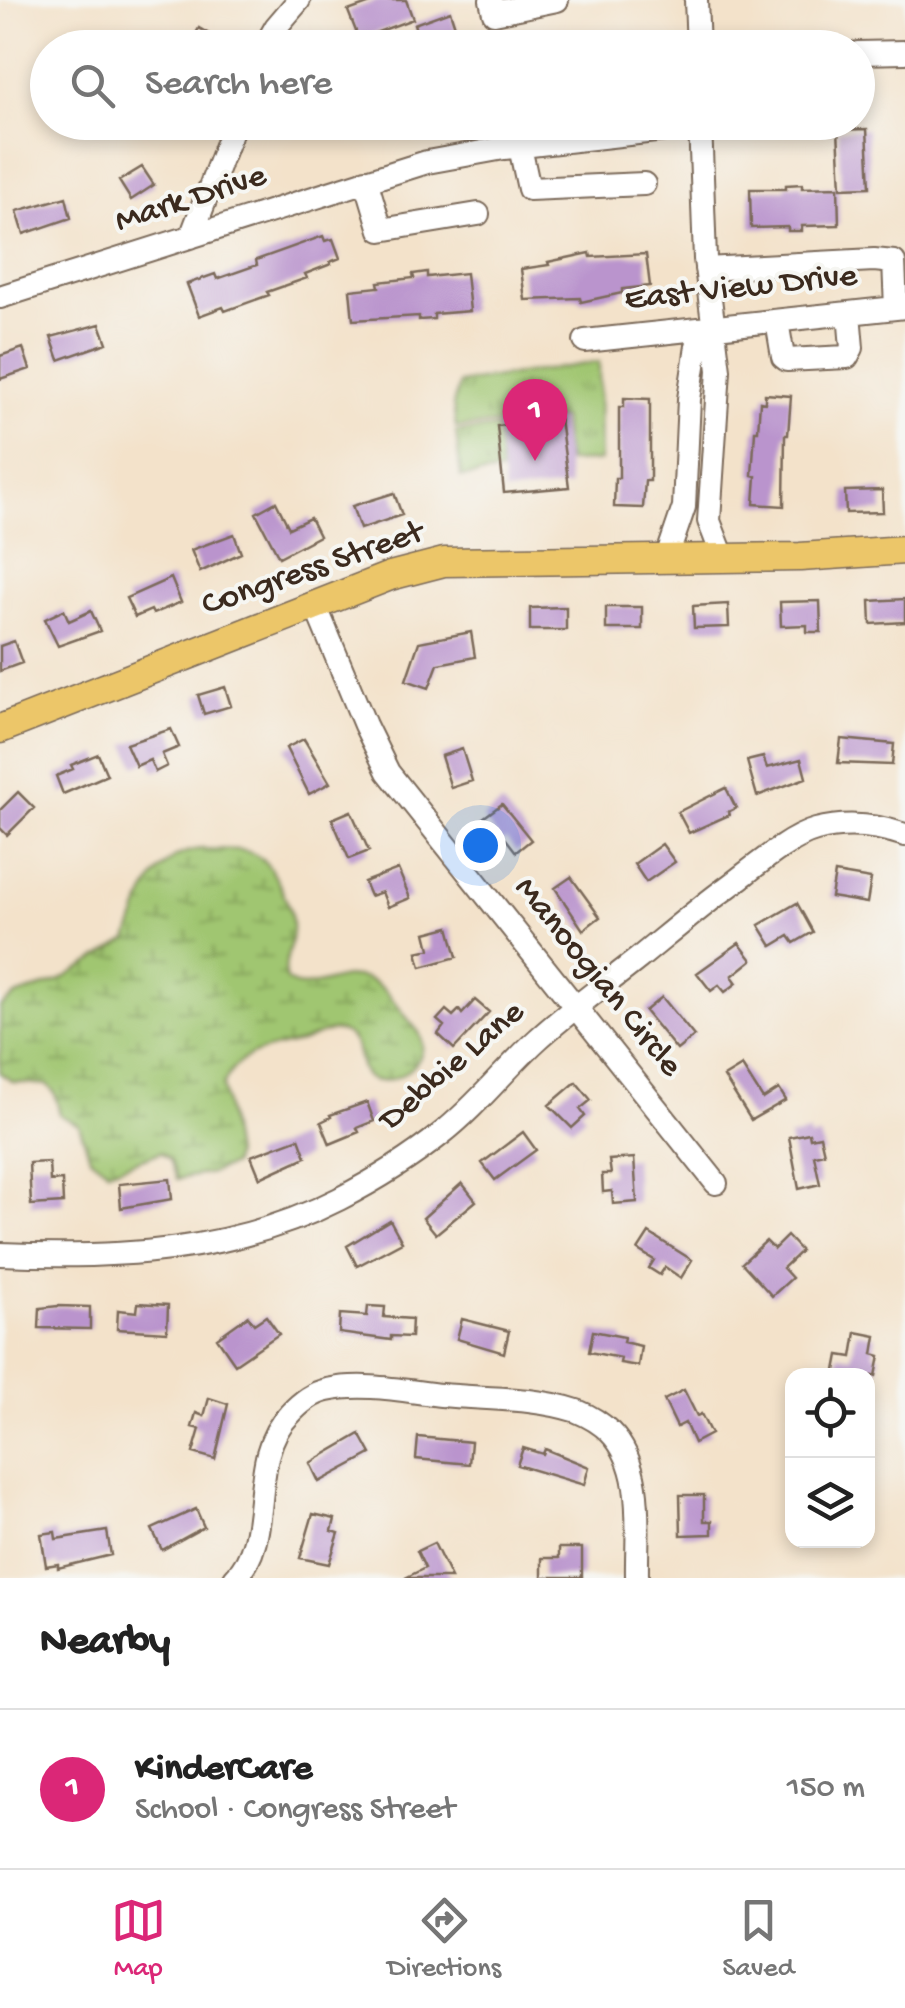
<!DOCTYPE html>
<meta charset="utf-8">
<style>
:root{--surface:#fff;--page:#f2f2f2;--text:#222;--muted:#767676;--line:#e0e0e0;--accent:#db2777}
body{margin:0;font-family:"Gochi Hand",sans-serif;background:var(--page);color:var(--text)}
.controls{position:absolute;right:30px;bottom:30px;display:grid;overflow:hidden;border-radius:20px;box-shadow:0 5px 15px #0003}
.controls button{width:90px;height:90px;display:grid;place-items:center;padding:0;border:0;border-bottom:2px solid var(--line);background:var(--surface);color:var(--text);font:50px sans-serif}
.you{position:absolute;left:480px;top:845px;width:35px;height:35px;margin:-25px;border:8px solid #fff;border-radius:50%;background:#1a73e8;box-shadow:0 0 0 15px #1a73e833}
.badge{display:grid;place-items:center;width:65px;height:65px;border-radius:50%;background:var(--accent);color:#fff;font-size:32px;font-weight:700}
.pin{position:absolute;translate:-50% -82px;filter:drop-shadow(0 2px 5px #0008)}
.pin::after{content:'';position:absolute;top:52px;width:35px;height:30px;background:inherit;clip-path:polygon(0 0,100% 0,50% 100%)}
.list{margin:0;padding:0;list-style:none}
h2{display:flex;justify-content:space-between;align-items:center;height:130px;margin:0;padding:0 40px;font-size:42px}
h2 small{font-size:32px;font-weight:400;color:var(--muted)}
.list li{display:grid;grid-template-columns:65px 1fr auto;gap:30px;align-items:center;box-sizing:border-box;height:160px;padding:0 40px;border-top:2px solid var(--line)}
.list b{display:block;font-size:38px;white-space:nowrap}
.list p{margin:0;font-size:32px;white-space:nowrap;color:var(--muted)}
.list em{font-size:32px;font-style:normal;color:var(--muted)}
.icon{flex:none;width:55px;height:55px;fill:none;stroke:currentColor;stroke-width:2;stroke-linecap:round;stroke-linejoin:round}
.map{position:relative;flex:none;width:905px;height:1578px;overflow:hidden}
.search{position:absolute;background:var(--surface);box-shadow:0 5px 15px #0003;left:30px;right:30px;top:30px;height:110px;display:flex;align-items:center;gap:25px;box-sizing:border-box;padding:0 35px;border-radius:55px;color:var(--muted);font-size:38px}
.sheet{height:290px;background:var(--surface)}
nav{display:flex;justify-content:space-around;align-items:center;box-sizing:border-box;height:140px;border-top:2px solid var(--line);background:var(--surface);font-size:28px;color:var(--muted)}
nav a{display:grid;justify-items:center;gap:5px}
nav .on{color:var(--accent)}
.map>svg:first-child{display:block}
.wetland{fill:url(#wetland-marsh);stroke:#6e7848;stroke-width:2.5}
.park{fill:url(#park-tufts);stroke:#6e7848;stroke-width:2.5}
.building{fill:#ba94cd}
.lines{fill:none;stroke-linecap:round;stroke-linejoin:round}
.minor-casing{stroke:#7b6a5a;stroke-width:26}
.major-casing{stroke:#7b6a5a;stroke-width:31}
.minor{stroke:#fff;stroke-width:22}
.major{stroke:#ecc669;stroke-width:28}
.labels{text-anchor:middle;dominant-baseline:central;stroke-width:8;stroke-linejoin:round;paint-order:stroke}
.street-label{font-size:35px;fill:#3b2a1e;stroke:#f6f6f2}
</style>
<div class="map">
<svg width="905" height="1578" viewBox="0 0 905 1578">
<defs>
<pattern id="wetland-marsh" width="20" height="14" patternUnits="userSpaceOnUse" patternTransform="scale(2.5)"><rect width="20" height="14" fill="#a0c671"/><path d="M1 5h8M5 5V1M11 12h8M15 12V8" fill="none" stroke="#84a15c"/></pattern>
<pattern id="park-tufts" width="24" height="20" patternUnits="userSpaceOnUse" patternTransform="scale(2.5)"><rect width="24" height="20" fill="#a0c671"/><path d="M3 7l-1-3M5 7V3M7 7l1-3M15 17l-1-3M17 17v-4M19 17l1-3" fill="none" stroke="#84a15c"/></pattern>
</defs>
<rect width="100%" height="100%" fill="#f6f6f2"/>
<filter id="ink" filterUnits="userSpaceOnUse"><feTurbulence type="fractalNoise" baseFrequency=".01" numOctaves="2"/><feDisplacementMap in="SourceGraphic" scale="20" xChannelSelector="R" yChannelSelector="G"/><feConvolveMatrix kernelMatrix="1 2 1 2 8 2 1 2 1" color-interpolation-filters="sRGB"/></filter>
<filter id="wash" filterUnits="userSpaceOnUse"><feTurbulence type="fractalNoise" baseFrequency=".0048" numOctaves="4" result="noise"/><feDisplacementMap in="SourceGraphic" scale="40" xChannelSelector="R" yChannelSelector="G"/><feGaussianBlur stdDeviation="2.25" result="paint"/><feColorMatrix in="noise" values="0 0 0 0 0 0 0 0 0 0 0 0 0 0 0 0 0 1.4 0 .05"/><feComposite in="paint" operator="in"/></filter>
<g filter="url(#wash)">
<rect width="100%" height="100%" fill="#f3e2ca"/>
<!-- wetland -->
<path class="wetland" d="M201,849c42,1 60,-5 79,37 6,13 12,25 12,39 2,19 -10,36 -6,55 24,18 52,-13 83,0 19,8 35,36 49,51 16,26 -14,50 -40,50 -23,0 -15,-31 -27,-43 -16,-16 -34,-1 -50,4 -32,8 -63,7 -78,44l11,68 -2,11 -21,8 -34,6 -7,-20 -9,-7 -53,19 -18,-14 -11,-32 -19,-10 -5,-22 -8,-8 -34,-3 -13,-9v-66l16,-11 43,-15 69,-41c13,-37 26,-87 73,-91z"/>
<!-- park -->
<path class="park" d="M599,362l1,99 -33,1 -5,-44 -106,10 -3,-23 6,-22z
M497,428l5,44 -41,5 -5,-45z"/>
<g id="blocks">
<!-- building -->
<path class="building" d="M379,0h27l7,19 -54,20 -11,-28z
M450,11l12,37h-40l-8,-24z
M199,28l34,20h-45z
M867,129l3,58 -29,1 -3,-58z
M142,167l12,18 -23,15 -12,-19z
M802,184v4l36,-1 1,38 -37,1v5h-14v-4l-37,1 -1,-39h36v-4z
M66,197l5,21 -47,16 -7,-23z
M323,236l2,5 8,-2 7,19 -10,4 1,2 -26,10 2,4 -40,14 2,3 -44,16 -2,-4 -24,9 -12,-32 28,-10 2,5 40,-14 -1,-5z
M590,253l1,4 55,-3 4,32 -28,3v4l-41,9 -1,-4 -55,2 -4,-31 28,-4 -1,-3z
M427,272v5l39,-4 4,38 -36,3v5l-15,1v-4l-66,4 -3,-30 29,-3 -1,-5 36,-4 -1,-4z
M100,324l7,19 -48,17 -8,-23z
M23,348l7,21 -30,10v-23z
M765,394l26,2 -3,39h-3l-1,71 -30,-2 2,-28 -4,-1 3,-44h3l2,-29 5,1z
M624,398l26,1v82h-5l-2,27 -29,-1 1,-29h4v-71h5z
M560,419l9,68 -65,6 -7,-67z
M882,490l1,22 -37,1 -1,-22z
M394,493l8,22 -42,14 -8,-23z
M276,502l13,26 21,-10 9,18 -40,21 -23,-44z
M234,534l7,19 -41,19 -9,-22z
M171,578l10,24 -28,12 -2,-4 -16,7 -9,-19z
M905,599v23l-34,2 -1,-23z
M820,601l1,31h-14v-7l-26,1 -1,-24z
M728,604l1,23 -35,1 -1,-22z
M566,607v23h-36v-22z
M606,607h36v22h-36z
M64,610l5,11 22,-10 9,20 -42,15 -13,-27z
M471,632l4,25 -37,7 -9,24 -23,-8 13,-38z
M14,641l8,22 -22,8v-25z
M225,687l6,19 -27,8 -6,-19z
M171,729l8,18 -17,7 5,12 -12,6 -5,-12 -14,6 -10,-22z
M304,739l26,44 -21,11 -23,-46z
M841,739l53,5 -2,21 -54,-2z
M462,749l10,32 -21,7 -10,-32z
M98,754l9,21 -44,19 -7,-18 17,-7 -2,-4z
M763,757l4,11 34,-9 5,19 -49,18 -10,-35z
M726,788l10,20 -8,4 1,3 -40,18 -11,-21z
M18,792l16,16 -27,27 -7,-7v-18z
M502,804l29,36 -15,12 -10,-13 -4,3 -19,-24z
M351,811l18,40 -20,8 -17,-40z
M662,844l13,18 -29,20 -12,-18z
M398,869l12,29 -22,9 -6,-15 -12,4 -6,-14z
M835,873l36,6 -4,24 -36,-6z
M571,877l29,40 -17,13 -28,-42z
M797,903l16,29 -19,11 -5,-7 -17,10 -13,-21z
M449,927l8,30 -36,10 -4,-15 13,-3 -4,-16z
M739,943l13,17 -20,16 5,7 -12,9 -6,-7 -8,6 -14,-18z
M662,997l32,39 -17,14 -32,-39z
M475,1000l14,12 -35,37 -16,-15 6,-8 -7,-6 9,-10 7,6 6,-6 3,4z
M742,1066l21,33 16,-10 7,11 -35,20 -27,-43z
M576,1082l15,18 -11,9 5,7 -13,12 -23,-23z
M367,1102l7,19 -17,7 2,4 -29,12 -9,-22 10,-5 -1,-2z
M523,1132l13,18 -41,30 -13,-17z
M809,1133l1,5 10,-2 4,17 -10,2 6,29 -21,5 -10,-52z
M299,1138l7,19 -46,21 -9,-22z
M634,1158l3,44 -24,2 -1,-13 -9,1 -1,-18h9l-2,-14z
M49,1162l1,19 12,-1 1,23 -32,2 -2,-42z
M170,1179l2,20 -51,9 -2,-24z
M462,1183l14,18 -40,33 -13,-16z
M390,1220l12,22 -45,24 -10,-20z
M649,1233l43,27 -11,18 -16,-11 -5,8 -11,-7 5,-8 -16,-10z
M787,1236l14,15 -18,17 9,10 -20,18 -30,-33 24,-22 8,8z
M138,1303l30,2 -1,27 -50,-3 1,-19 19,2z
M58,1306l32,1v22l-51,-1 1,-20z
M368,1306l17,1 -1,10 28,2 -1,18 -20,-1v4l-52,-7 1,-19 27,2z
M248,1316l6,8 12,-8 13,18 -44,30 -18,-26z
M462,1319l47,12 -5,22 -47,-14z
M593,1331l31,6 -1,5 18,4 -3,20 -18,-3 1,-5 -32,-6z
M856,1332l20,4 -3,18 7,2 -4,20h-41l4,-21 13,2z
M684,1390l13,26 4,-2 10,20 -17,9 -9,-20 -8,4 -13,-27z
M209,1398l19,6 -13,55 -22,-6 7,-24 -8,-2 4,-14 8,3z
M360,1434l11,20 -52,28 -9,-19z
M418,1437l53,5 -2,22 -53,-5z
M523,1448l20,6 2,-5 44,18 -5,18 -67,-20z
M680,1495h24v26h8v13l-31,1z
M196,1509l8,18 -42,23 -10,-21z
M313,1514l22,5 -3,12 7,2 -10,31 -29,-6z
M107,1531l4,24 -53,13v-4l-12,2 -5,-32 14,-2 1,7z
M434,1543l17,35h-46l20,-10 -8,-17z
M559,1548h23v29h-40v-19h17z"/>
</g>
</g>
<g filter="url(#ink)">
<use href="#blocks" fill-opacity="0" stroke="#7b6a5a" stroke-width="2.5"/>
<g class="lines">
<defs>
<path id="minor" d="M491,0l3,13 63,-13
M696,0l2,48
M264,48l12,-21 23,-27
M858,53l47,-1
M700,122l5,137 14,111 -10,151 14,36
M520,147l9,42 115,-5
M366,180l15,50 97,-16
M191,237l44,-115
M706,269l168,-9 20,2 2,46
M0,297l427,-135 77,-14 196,-22
M777,321l6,36 4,3 60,-3 5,-9 -3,-35
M585,341l320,-34
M667,557l17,-50 5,-108 8,-53 17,-18
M315,605l50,120 23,47 328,411
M0,1254c116,5 234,-1 339,-55 35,-18 72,-41 102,-65 36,-28 64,-65 97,-95 32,-29 67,-54 101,-81 27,-22 54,-45 82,-66 26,-18 65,-54 95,-62 30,-8 60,-5 89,5
M235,1578c41,-39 11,-121 54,-163 10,-11 23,-22 38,-25 36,-8 78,1 114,5 45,4 93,2 136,16 12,5 24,12 33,21 36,36 26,99 27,146"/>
<path id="major" d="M0,729l390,-153 54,-14 356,-5 105,-7"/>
</defs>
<!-- minor casing -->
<use href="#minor" class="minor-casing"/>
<!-- major casing -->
<use href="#major" class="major-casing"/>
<!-- minor -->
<use href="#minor" class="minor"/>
<!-- major -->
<use href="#major" class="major"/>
</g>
</g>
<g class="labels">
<!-- street labels -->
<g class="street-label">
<text transform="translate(191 200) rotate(-18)">Mark Drive</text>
<text transform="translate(741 289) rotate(-6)">East View Drive</text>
<text transform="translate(313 570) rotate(-19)">Congress Street</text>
<text transform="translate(597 978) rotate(51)">Manoogian Circle</text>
<text transform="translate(453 1067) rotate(-41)">Debbie Lane</text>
</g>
</g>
</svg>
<div class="controls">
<button><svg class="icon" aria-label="locate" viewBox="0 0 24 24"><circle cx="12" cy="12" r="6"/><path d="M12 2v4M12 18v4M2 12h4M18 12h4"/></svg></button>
<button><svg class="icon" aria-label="layers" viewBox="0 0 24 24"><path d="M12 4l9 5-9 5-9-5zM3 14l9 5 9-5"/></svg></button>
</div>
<div class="you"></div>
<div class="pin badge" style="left:535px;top:461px">1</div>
<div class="search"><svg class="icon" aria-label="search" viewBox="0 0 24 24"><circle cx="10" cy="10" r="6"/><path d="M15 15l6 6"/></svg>Search here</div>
</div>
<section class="sheet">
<h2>Nearby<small></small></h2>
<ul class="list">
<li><span class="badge">1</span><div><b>KinderCare</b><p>School · Congress Street</p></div><em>150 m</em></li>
</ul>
</section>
<nav>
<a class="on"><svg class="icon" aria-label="map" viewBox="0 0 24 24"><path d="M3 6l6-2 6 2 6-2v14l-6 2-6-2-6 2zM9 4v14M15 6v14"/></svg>Map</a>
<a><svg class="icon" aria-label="directions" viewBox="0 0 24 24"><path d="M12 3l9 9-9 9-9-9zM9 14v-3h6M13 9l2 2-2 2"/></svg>Directions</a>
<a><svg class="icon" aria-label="saved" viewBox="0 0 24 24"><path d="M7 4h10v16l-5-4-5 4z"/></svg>Saved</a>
</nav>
